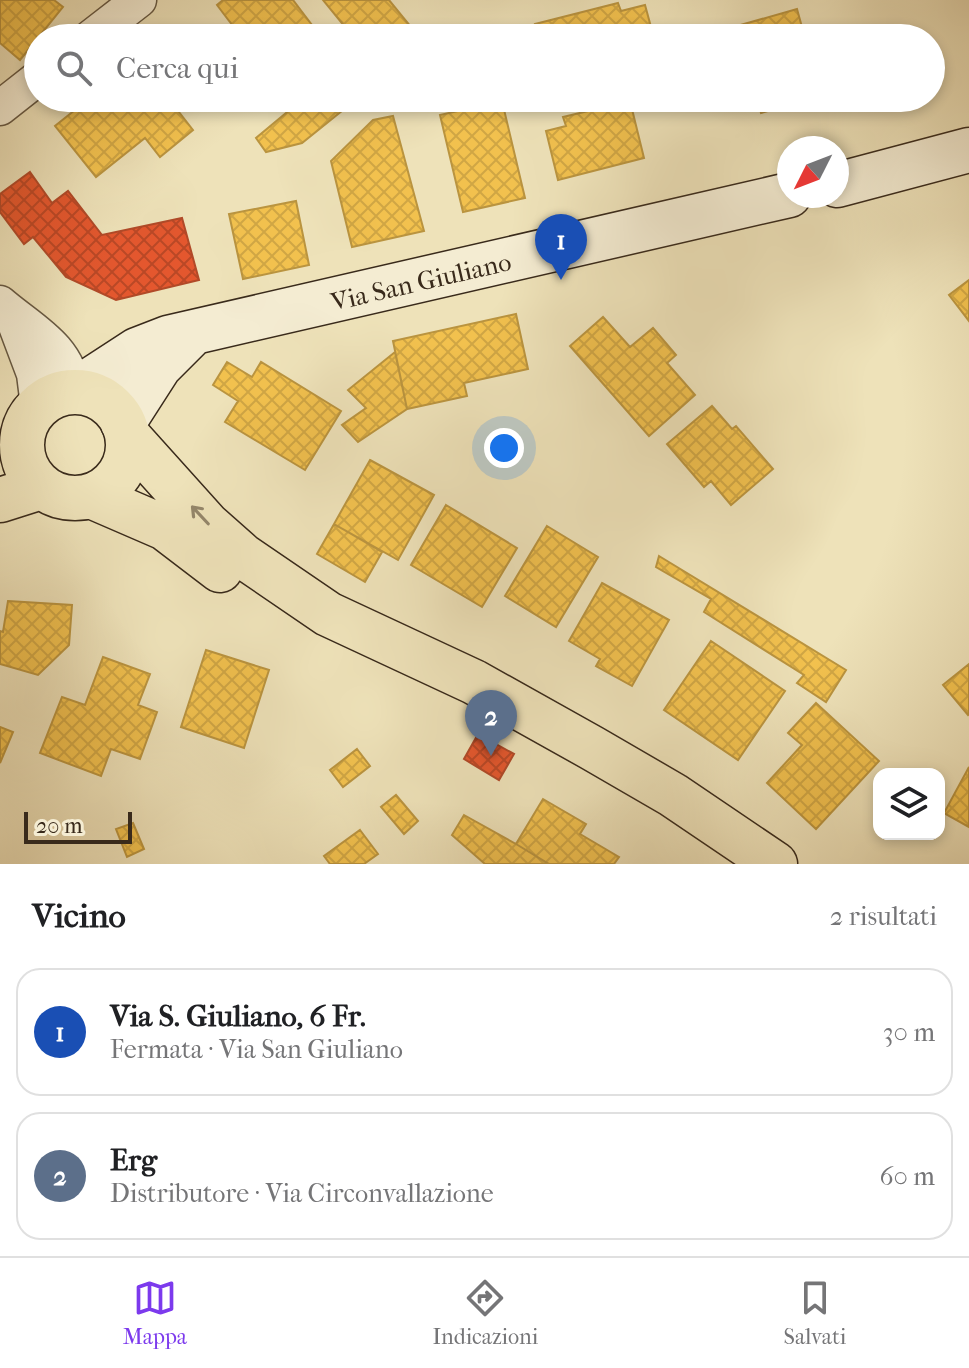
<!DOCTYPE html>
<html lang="it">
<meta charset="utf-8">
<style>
:root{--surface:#fff;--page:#f2f2f2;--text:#202124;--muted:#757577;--line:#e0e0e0;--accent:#7c3aed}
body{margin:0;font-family:"IM FELL French Canon",serif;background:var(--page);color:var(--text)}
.controls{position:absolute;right:24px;bottom:24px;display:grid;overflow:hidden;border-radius:16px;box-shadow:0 4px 12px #0003}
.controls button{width:72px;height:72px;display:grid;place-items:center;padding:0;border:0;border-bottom:2px solid var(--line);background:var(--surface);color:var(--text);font:40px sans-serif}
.compass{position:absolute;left:777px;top:136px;width:72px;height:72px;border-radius:50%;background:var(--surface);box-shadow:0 4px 12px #0003;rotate:228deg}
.scale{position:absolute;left:24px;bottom:20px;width:108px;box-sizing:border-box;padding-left:8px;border:4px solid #392a1b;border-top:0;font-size:22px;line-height:28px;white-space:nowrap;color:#392a1b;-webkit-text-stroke:6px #f4ecd2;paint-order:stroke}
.you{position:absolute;left:504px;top:448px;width:28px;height:28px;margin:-20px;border:6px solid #fff;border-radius:50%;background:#1a73e8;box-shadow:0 0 0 12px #1a73e833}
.badge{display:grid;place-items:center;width:52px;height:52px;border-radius:50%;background:var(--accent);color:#fff;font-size:26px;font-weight:700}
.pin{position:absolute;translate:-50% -66px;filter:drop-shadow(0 2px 4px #0008)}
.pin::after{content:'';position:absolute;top:42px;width:28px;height:24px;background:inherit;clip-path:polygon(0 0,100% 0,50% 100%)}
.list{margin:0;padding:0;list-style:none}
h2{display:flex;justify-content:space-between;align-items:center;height:104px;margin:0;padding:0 32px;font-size:34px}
h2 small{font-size:26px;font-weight:400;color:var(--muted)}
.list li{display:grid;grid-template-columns:52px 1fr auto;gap:24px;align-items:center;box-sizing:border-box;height:128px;margin:0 16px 16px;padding:0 16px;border:2px solid var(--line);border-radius:24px}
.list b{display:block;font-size:30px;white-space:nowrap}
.list p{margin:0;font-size:26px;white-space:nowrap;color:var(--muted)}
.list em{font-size:26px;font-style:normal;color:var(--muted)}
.icon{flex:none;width:44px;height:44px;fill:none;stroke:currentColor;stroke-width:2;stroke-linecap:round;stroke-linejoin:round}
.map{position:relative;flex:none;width:969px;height:864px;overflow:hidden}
.search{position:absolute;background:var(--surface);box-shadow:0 4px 12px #0003;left:24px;right:24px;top:24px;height:88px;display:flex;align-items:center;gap:20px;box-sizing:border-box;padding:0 28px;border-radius:44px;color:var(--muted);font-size:30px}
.sheet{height:392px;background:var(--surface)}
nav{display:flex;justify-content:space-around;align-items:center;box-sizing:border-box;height:112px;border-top:2px solid var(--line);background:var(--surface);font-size:22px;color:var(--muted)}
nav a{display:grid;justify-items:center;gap:4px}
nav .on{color:var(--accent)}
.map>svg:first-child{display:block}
.homes{fill:url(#homes-cross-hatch);stroke:#ba943f;stroke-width:2}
.shops{fill:url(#shops-cross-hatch);stroke:#b14a28;stroke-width:2}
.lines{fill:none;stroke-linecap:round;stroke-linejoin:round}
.minor-casing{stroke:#665842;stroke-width:37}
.secondary-casing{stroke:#392a1b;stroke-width:47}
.primary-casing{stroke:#392a1b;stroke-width:47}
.minor{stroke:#f4ecd2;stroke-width:34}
.secondary{stroke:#f4ecd2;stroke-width:44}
.primary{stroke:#eee2b9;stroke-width:44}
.oneway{stroke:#94866a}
.labels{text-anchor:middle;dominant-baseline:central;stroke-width:8;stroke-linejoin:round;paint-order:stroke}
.street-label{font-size:26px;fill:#392a1b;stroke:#f4ecd2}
</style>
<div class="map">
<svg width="969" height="864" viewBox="0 0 969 864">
<defs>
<pattern id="homes-cross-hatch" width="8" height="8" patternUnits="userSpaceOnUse" patternTransform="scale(2)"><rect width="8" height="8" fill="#f2c14e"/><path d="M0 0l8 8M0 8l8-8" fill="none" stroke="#d0a644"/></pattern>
<pattern id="shops-cross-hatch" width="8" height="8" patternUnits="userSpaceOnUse" patternTransform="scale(2)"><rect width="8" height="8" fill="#e4572e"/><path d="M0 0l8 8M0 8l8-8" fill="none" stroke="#ba4826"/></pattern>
</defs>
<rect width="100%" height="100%" fill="#eee2b9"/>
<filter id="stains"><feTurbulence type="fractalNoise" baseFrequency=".0025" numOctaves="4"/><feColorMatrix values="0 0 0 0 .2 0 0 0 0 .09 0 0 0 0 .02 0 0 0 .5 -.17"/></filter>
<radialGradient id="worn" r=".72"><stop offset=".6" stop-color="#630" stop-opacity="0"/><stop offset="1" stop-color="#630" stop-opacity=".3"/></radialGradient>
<!-- homes -->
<path class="homes" d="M0,0h54l9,7 -43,53 -20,-17z
M223,0h70l19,25 -17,13h-53l-25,-33z
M323,0h66l31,38h-66z
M618,3l3,8 24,-6 9,33h-115l-4,-14z
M797,9l8,29h-64l-4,-12z
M90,98h78l25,32 -33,27 -15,-19 -49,39 -41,-51z
M304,98h54l-56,45 -36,9 -10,-14z
M757,98h38l1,5 -35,10z
M502,101l23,97 -62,14 -23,-97z
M630,101l14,57 -86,22 -12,-49 20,-5 -3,-9z
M393,116l31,115 -72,16 -21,-86 42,-41z
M296,201l13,64 -66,14 -14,-65z
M969,280v41l-20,-26z
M516,314l12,55 -64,14 3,13 -60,13 -14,-68z
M603,317l27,30 23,-19 23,27 -9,8 28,32 -46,41 -79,-90z
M395,352l12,57 -49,33 -16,-17 24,-17 -18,-18z
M227,362l25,15 9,-15 80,49 -36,59 -80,-48 13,-21 -25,-16z
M712,406l20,23 4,-3 37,43 -42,36 -20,-24 -7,6 -37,-43z
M370,460l64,35 -36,65 -64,-36z
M446,505l71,43 -35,59 -71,-42z
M334,524l48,28 -17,30 -48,-28z
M547,526l51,31 -42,70 -51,-31z
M659,556l187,114 -20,32 -29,-19 7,-8 -100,-63 7,-13 -55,-32z
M602,583l67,37 -37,66 -36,-20 4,-7 -31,-18z
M8,601l64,4 -3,40 -31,30 -38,-11v-33l3,1z
M711,641l74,50 -47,69 -74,-50z
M206,650l63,20 -25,78 -63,-21z
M103,657l47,17 -12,31 19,7 -17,47 -29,-10 -10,27 -61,-23 22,-56 23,8z
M969,664v50l-1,1 -25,-30z
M816,703l63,58 -63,68 -49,-46 35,-38 -14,-12z
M0,727l13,5 -13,31z
M357,749l13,17 -27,21 -13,-17z
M969,767v60l-25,-14z
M396,795l22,26 -14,13 -23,-27z
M543,799l43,25 -6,10 39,23 -5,7h-65l-33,-20z
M464,815l52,29 33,20h-64l-33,-29z
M133,823l11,26 -17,8 -11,-28z
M360,830l18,24 -14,10h-34l-6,-8z"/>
<!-- shops -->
<path class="shops" d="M30,172l22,31 16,-12 34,44 80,-17 17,62 -83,20 -50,-23 -33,-40 -9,7 -24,-32v-18z
M478,734l36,20 -15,26 -35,-21z"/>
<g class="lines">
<defs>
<path id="minor" d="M90,38l49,-38
M0,108l38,-30
M0,303c31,27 68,43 74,88
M11,313l23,61 4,32"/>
<path id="secondary" d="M837,185l132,-35
M74,391l63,-41 31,-12 621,-143
M123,423l36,-56 33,-33"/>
<path id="primary" d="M22 445a53 53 0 1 1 106 0a53 53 0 1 1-106 0Z
M127,435l80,89 36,32 85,58 146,68 118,66 81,47 102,69
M91,496l74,32 55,42
M0,500l41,-13"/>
</defs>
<!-- minor casing -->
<use href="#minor" class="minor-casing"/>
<!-- secondary casing -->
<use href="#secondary" class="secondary-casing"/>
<!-- primary casing -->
<use href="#primary" class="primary-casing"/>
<!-- minor -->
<use href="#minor" class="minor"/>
<!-- secondary -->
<use href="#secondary" class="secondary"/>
<!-- primary -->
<use href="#primary" class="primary"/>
</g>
<!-- one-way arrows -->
<defs><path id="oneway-shaft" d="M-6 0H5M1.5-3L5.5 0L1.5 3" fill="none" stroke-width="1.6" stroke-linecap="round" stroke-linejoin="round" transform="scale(2)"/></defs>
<use class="oneway" href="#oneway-shaft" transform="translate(200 515) rotate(-133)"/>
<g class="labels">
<!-- street labels -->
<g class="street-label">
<text transform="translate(421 282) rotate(-13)">Via San Giuliano</text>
</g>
</g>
<rect width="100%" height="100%" filter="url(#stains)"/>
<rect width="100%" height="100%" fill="url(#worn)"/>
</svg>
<div class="controls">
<button><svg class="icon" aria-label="layers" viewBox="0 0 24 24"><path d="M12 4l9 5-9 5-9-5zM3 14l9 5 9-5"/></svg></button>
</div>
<svg class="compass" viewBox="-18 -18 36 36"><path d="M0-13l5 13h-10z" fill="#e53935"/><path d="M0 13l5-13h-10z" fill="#757577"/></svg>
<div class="scale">20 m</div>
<div class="you"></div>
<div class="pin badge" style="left:561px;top:280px;background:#1a4fb4">1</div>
<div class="pin badge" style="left:491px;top:756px;background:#5c6f8a">2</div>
<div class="search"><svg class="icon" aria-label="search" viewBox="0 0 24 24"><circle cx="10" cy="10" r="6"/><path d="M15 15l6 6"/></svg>Cerca qui</div>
</div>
<section class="sheet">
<h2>Vicino<small>2 risultati</small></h2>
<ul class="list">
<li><span class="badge" style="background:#1a4fb4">1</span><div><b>Via S. Giuliano, 6 Fr.</b><p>Fermata · Via San Giuliano</p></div><em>30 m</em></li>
<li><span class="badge" style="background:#5c6f8a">2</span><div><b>Erg</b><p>Distributore · Via Circonvallazione</p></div><em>60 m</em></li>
</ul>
</section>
<nav>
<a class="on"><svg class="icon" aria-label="map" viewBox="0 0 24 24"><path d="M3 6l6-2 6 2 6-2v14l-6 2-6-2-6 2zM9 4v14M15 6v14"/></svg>Mappa</a>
<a><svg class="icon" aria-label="directions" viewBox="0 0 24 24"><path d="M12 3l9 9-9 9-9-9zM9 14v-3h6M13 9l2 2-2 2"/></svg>Indicazioni</a>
<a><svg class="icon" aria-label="saved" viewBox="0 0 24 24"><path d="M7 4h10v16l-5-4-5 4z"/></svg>Salvati</a>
</nav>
